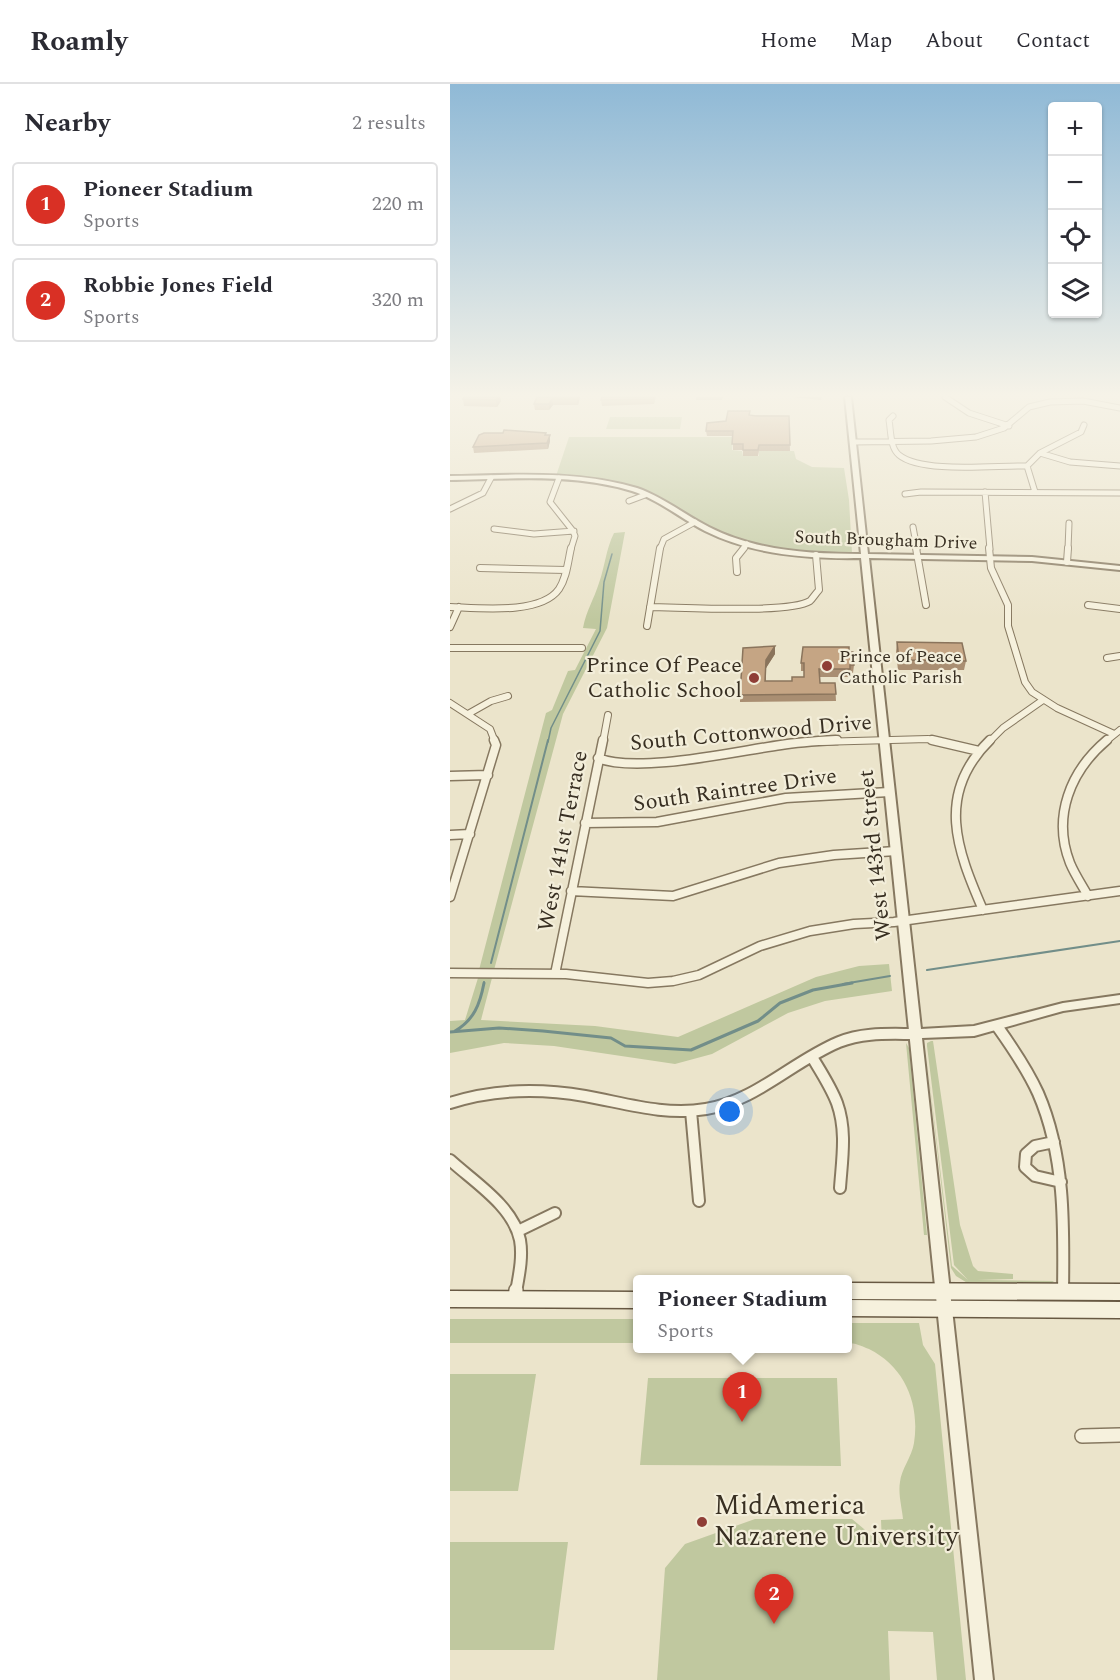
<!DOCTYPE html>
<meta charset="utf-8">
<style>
:root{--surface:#fff;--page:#f2f2f3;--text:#2b2b33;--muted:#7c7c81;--line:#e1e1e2;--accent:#d93025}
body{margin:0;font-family:Spectral,serif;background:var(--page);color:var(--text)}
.controls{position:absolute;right:18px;top:18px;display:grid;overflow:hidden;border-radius:6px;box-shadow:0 2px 4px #0004}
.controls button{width:54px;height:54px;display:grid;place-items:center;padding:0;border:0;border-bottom:2px solid var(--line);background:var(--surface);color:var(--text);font:30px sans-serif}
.you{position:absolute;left:280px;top:1028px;width:21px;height:21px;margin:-15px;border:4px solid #fff;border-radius:50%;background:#1a73e8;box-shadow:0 0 0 9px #1a73e833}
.badge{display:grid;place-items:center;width:39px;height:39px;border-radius:50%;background:var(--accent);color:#fff;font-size:20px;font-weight:700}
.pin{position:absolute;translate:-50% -50px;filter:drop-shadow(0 2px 3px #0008)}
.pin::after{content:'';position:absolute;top:32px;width:21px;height:18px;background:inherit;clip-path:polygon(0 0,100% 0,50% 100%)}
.popup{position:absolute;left:183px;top:1191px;width:219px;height:78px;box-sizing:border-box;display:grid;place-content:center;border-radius:6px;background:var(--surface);filter:drop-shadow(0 2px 4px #0005);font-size:20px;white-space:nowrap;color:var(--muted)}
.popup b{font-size:22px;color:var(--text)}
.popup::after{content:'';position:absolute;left:50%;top:100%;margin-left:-12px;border:12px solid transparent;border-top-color:var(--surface)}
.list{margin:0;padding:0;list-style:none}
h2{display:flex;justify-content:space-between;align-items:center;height:78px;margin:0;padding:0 24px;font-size:26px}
h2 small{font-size:20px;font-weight:400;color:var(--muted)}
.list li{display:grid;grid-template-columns:39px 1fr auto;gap:18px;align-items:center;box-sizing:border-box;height:84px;margin:0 12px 12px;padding:0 12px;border:2px solid var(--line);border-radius:6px}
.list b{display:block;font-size:22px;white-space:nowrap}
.list p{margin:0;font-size:20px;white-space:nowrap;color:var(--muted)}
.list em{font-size:20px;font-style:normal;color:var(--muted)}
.icon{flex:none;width:33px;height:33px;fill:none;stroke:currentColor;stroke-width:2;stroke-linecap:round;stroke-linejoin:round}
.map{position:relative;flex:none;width:670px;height:1596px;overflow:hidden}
header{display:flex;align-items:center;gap:36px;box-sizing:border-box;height:84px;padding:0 30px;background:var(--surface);border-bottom:2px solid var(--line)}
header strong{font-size:28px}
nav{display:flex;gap:33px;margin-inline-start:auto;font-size:21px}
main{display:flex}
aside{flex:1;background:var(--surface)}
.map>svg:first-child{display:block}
.green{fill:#c0c89f}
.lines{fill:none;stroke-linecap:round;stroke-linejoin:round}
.stream-far2{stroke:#728e89;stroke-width:1.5}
.stream-far1{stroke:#728e89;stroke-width:2}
.stream{stroke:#728e89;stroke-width:3}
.minor-far4-casing{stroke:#867860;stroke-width:7}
.minor-far3-casing{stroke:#867860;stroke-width:8}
.minor-far2-casing{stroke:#867860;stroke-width:11}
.minor-far1-casing{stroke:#867860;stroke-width:14}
.minor-casing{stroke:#867860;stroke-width:16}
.tertiary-casing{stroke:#867860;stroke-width:4}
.secondary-casing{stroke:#685943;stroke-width:3}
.minor-far4{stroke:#f6f1dd;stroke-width:5}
.minor-far3{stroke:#f6f1dd;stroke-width:6}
.minor-far2{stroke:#f6f1dd;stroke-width:8}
.minor-far1{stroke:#f6f1dd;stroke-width:10}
.minor{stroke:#f6f1dd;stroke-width:13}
.tertiary{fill:#f6f1dd;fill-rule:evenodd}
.secondary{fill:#f6f1dd;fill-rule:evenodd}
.wall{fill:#a98e72}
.shaded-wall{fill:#8a745c}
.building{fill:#c5a584;stroke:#8a745c;stroke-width:1.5}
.poi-dot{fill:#8f3e36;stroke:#f3eeda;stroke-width:2}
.labels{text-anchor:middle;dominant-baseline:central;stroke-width:4.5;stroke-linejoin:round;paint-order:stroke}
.far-street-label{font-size:18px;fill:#382f22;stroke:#f3eeda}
.far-poi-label{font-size:18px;fill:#382f22;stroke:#f3eeda;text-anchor:start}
.poi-label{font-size:22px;fill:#382f22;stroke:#f3eeda;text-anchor:end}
.street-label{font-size:22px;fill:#382f22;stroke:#f3eeda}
.near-poi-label{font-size:27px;fill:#382f22;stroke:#f3eeda;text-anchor:start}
</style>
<header>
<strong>Roamly</strong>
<nav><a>Home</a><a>Map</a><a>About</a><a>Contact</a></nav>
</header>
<main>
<aside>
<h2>Nearby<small>2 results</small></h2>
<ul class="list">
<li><span class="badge">1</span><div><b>Pioneer Stadium</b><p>Sports</p></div><em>220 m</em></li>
<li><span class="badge">2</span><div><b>Robbie Jones Field</b><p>Sports</p></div><em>320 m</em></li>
</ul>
</aside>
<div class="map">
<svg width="670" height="1596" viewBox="0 0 670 1596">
<rect width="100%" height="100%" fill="#ebe4cb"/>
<!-- green -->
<path class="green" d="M160,333h72l-2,12h-74z
M119,353h164l-1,13 10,1 1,5h16v-5h35l2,8 16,8 32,1 5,32 3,53c-47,0 -97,-4 -140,-25 -25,-13 -47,-31 -74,-39 -26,-7 -55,-9 -82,-13z
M175,448l-18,96 -44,86 -69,256h-15l67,-257 6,-3 16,-39 7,-1 21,-41 -13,-1c3,-17 11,-29 16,-45 6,-17 7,-34 15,-50z
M439,880l3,27 -67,10 -37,12 -76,41 -37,10 -121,-18 -50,-3 -54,10v-32l15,-1 13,-42h14l-11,42 114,6 83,11 138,-60 43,-11z
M481,957h2l27,184 13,41 5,5 35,3v5l-36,1 77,1 -5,4 -80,-1 -13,-8 -5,-8 -26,-223 27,221 16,14 -14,-15 -27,-219v-3z
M456,959l3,5 18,187h-3z
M0,1235h187v24h-187z
M397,1239h72l4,22 12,19 31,316h-29l-4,-48 -45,-1 2,49h-233l8,-112 20,-24 70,-25h97l30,25 -1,-24 22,-1c-1,-11 -5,-25 -3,-37 1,-12 12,-26 14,-39 6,-39 -9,-76 -45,-94 -8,-3 -13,-6 -22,-6z
M0,1290h86l-18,117h-68z
M198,1294h189l4,88 -201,-1z
M0,1458h118l-14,108h-104z"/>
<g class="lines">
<!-- stream-far2 -->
<path class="stream-far2" d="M98,658l3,-14 49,-97 4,-49 8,-28"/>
<!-- stream-far1 -->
<path class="stream-far1" d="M41,879l57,-223
M477,886l193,-29
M34,900v-2
M393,900l47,-8"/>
<!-- stream -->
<path class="stream" d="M5,947c19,-11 25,-27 29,-48
M0,948l49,-4 44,3 68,7 14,8 66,4 67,-29 22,-18 33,-13 39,-7"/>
<defs>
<path id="minor-far4" d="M495,313l24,16 40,13
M443,332l-4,4c2,11 1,28 10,35 23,19 98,10 128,11
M403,358l78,-1 45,-4 28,-9 25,-21 21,-5 33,-1 37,7
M590,369l30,9 50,4
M109,394l-9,24 23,29 2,5 -4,13
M535,408l5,57
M585,408l-8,-26 13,-13 41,-21 3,-7
M455,410l16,-2 199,1
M179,417l16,-6
M0,425l33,-16 8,-15
M463,443l4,22
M44,445l40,5 40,-3
M210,465l4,-10 31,-17
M293,465l4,-5
M618,465l1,-26"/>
<path id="minor-far3" d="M466,464l10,57
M539,464l2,20 17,37v21l17,56 7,10 25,16 57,26
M617,478l1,-14
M30,484l86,2
M287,488l-1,-14 8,-10
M638,521l32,4
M0,523c29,1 91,8 109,-18 8,-12 9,-28 12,-41
M200,523c29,0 139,7 160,-6 3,-3 6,-8 9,-11l-3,-35
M197,542l13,-78
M0,543l9,-20
M0,564h132
M657,574l13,-2
M0,619l40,26 5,13
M18,630l23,-13 17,-5
M153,658l5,-27
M367,658l111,-3 11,3
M539,658l14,-14 40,-28
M655,658l15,-12"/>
<path id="minor-far2" d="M482,656l47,11
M148,674c39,16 139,-7 183,-13 19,-3 38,-4 56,-5
M0,692l38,-1
M135,739l72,-1 129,-24 103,-6
M0,751l20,-1
M121,807l102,5 106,-33 55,-8 62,-4
M638,812c-6,-11 -13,-21 -18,-33 -18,-46 0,-92 37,-123
M0,813l46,-152 -2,-5
M533,826c-26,-60 -48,-116 7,-170
M0,889l116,1 82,9 25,-2 26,-6 61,-29 50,-15 44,-7 40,-2 226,-31
M105,890l48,-234"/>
<path id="minor-far1" d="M547,942c15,21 30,43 41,67 27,62 26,132 25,199
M362,973c9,15 19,30 25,46 10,28 5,56 3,85
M0,1019c44,-14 89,-15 135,-7 40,7 79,20 121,13 50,-8 87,-48 133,-67 24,-10 50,-8 76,-8
M241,1027l8,90
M604,1058l-19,4 -9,8 -1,13 10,9 26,6
M0,1076c24,22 63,46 70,80 3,17 -1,35 -4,52
M68,1147l37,-18"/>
<path id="minor" d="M65,1215l1,-9
M632,1352l38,-1"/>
<path id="tertiary" d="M395,313h6l17,157 164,3 88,9v4l-88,-9 -163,-3 52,471 53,-3 89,-23 57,-8v8l-57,8 -89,25 -52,2 71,642h-18l-114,-1122c-52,1 -108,-3 -156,-27 -25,-13 -46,-31 -73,-40 -58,-18 -122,-12 -182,-11v-4c62,-1 127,-6 187,12 26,9 48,27 72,39 47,24 101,27 152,27z"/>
<path id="secondary" d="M397,1199l273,1v16l-273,-1z
M0,1207l187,1v16l-187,-1z
M397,1216l273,2v16l-273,-2z"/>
</defs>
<!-- minor-far4 casing -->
<use href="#minor-far4" class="minor-far4-casing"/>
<!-- minor-far3 casing -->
<use href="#minor-far3" class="minor-far3-casing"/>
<!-- minor-far2 casing -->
<use href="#minor-far2" class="minor-far2-casing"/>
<!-- minor-far1 casing -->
<use href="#minor-far1" class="minor-far1-casing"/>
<!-- minor casing -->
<use href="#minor" class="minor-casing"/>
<!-- tertiary casing -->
<use href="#tertiary" class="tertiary-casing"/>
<!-- secondary casing -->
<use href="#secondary" class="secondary-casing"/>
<!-- minor-far4 -->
<use href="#minor-far4" class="minor-far4"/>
<!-- minor-far3 -->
<use href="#minor-far3" class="minor-far3"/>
<!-- minor-far2 -->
<use href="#minor-far2" class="minor-far2"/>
<!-- minor-far1 -->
<use href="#minor-far1" class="minor-far1"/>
<!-- minor -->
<use href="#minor" class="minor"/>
<!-- tertiary -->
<use href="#tertiary" class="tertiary"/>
<!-- secondary -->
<use href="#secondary" class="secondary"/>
</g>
<!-- wall -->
<path class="wall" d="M14,313h36l1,4 -4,6 -33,-1 -1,-7z
M87,313h43l-2,8h-25l-4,5h-14l-1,-6z
M152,313h54l-2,7 -52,2 -1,-6z
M246,313h27l-1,3h-26z
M343,313h29l-1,3z
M299,331l40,1 1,35h-31l-1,5h-15v-6h-10v-14h-26l-1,-5 20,-10z
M96,349v2h4v6l-2,8 -74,4 -1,-6z
M447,558l69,19 -2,9h-66l-2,-18z
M325,562v8l-9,14v13h26l12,-4v-6h-3v-8l48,-11 5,13 -1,8h-3v4h-31l1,6h15l1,18 -96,1v-7z"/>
<!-- shaded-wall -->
<path class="shaded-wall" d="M48,313h2l1,4 -4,6 -1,-7z
M128,313h2l-2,8 -1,-6z
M102,315l1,6 -4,5v-6z
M100,351v6l-2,8 -1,-6z
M325,562v8l-9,14 -1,21 1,-29z"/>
<!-- building -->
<path class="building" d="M14,313h34l-2,3 -33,-1z
M87,313h41l-1,2h-25l-3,5h-15z
M152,313h52v2l-53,1z
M278,327h22l-1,4 7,1h33l1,29h-31l-1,5h-15v-6h-11l1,-13h-27l1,-8 19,-2z
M54,346l42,3 -1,2h5l-3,8 -74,4 6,-12 5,-2h19z
M447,558l65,1 4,18 -67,-1z
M325,562l-9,14 -1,21h27v-4h12v-14h-3l2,-16h46v5h4l1,13h-4v4h-31l1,14h15l1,11 -96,1 3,-47z"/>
<!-- sky -->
<linearGradient id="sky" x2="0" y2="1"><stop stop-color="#8fb9d6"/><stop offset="0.58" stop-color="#f6f3e8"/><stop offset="1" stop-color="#f6f3e8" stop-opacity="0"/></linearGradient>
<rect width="670" height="536" fill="url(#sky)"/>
<!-- markers -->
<g class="poi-dot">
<circle cx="377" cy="582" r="6"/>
<circle cx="304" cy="594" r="6"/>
<circle cx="252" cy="1438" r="6"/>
</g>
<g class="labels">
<!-- far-street labels -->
<g class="far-street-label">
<text transform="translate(436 456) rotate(2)">South Brougham Drive</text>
</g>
<!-- far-poi labels -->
<g class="far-poi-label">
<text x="389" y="572">Prince of Peace<tspan x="389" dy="21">Catholic Parish</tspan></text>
</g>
<!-- poi labels -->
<g class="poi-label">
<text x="292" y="581">Prince Of Peace<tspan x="292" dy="25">Catholic School</tspan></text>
</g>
<!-- street labels -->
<g class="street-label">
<text transform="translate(301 649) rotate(-5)">South Cottonwood Drive</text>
<text transform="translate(285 706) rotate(-8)">South Raintree Drive</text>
<text transform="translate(113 757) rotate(-79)">West 141st Terrace</text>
<text transform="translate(425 771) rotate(-96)">West 143rd Street</text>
</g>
<!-- near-poi labels -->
<g class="near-poi-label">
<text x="264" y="1422">MidAmerica<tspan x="264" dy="31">Nazarene University</tspan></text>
</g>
</g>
</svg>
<div class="controls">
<button>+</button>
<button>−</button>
<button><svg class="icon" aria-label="locate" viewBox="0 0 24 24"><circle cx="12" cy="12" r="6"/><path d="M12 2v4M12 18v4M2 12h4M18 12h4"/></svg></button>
<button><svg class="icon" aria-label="layers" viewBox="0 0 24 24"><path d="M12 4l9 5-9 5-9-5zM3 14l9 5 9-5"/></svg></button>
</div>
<div class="you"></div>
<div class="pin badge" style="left:292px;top:1338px">1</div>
<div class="popup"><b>Pioneer Stadium</b>Sports</div>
<div class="pin badge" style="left:324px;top:1540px">2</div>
</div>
</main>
